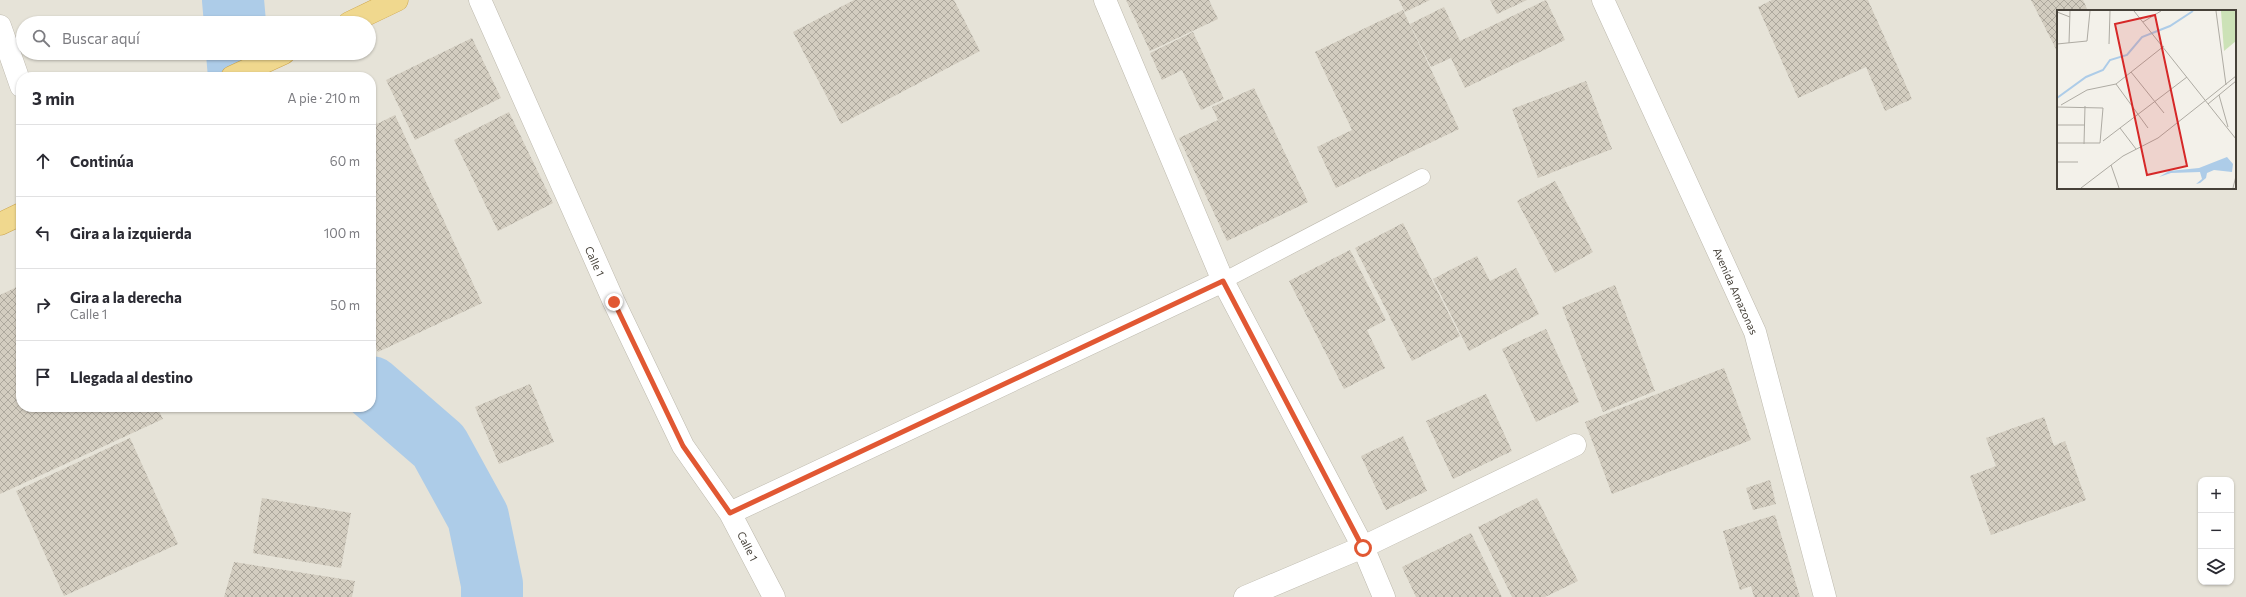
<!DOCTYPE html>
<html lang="es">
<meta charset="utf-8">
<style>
:root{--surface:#fff;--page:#f2f2f3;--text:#2b2b33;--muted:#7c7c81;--line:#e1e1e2}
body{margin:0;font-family:Commissioner,sans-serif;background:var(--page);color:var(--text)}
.controls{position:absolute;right:12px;bottom:12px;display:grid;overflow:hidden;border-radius:8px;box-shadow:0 1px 3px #0004}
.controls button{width:36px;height:36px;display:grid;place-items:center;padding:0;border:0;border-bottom:1px solid var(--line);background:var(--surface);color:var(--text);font:20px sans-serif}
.stop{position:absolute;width:12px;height:12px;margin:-9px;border:3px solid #e15833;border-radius:50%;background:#fff}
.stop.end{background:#e15833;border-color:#fff;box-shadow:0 1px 4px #0008}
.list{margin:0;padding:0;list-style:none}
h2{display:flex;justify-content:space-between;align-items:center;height:52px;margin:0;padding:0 16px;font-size:17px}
h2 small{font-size:13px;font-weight:400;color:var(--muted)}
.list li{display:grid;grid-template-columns:26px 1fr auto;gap:12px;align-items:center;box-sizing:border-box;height:72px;padding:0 16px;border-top:1px solid var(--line)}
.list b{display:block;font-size:15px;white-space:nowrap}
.list p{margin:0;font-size:13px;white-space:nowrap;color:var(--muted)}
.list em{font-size:13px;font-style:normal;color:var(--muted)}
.icon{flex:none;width:22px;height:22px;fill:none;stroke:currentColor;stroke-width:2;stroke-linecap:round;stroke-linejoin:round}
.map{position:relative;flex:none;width:2246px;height:597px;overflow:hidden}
.search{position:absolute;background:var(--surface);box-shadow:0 1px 3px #0004;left:16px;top:16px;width:360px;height:44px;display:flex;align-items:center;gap:10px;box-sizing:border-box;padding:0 14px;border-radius:22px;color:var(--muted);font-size:15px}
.panel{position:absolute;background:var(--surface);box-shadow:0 1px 3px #0004;left:16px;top:72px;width:360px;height:340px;border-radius:16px}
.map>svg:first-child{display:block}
.residential{fill:#e6e3d8;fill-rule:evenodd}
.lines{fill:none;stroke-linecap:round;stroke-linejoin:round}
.river{stroke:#adcce8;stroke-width:62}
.building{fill:url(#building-cross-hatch)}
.service-casing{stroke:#bdb9ad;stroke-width:17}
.minor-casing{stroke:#bdb9ad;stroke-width:23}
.trunk-casing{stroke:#cba44b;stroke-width:23}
.service{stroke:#fff;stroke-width:16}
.minor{stroke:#fff;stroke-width:22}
.trunk{stroke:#f0d88e;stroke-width:22}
.route{stroke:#e15833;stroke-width:5}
.labels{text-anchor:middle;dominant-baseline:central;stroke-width:4;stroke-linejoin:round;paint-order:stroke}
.street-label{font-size:11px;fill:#464139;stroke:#fff}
.inset-river{fill:none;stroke:#adcce8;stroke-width:2}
.inset-road{fill:none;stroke:#aeaba3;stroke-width:1}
.view{fill:#d62828;fill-opacity:0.15;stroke:#d62828;stroke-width:2}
.inset-edge{fill:none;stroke:#464139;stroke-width:2}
</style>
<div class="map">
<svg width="2246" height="597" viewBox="0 0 2246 597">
<defs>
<pattern id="building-cross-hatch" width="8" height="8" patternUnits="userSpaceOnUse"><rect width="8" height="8" fill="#d3cdc0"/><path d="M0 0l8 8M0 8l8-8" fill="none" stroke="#ada89d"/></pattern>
</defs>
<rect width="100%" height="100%" fill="#f3f1ea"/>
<!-- residential -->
<path class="residential" d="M0,0h2246v597h-2246zM2058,11h177v177h-177zM23,23h346v30h-346zM21,77h350v330h-350zM2201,480h30v102h-30z"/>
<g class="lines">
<!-- river -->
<path class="river" d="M233,0l2,23
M237,53l2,24
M371,387l68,59 39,71 14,67v13"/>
</g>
<!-- building -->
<path class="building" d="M854,0h100l26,51 -139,73 -48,-92z
M1126,0h83l9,19 -68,32z
M1399,0h31l-25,12z
M1490,0h37l-30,14z
M1546,0l19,40 -100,48 -14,-30 -20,9 -21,-43 34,-17 16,34z
M1772,0h96l44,99 -27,12 -19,-44 -68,31 -40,-91z
M2031,0h52l5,11h-30v42z
M1403,10l56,119 -123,59 -19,-41 35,-17 -37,-78z
M1193,32l31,67 -23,11 -19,-40 -20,10 -12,-27z
M472,38l29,60 -86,42 -29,-60z
M1586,81l26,68 -74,29 -26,-69z
M1254,88l54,114 -81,39 -48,-103 39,-18 -6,-13z
M371,111l6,13 18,-9 87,188 -104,49 -7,-15z
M509,112l44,91 -55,28 -44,-91z
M1555,181l38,71 -38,21 -38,-72z
M1403,223l57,113 -48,25 -57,-113z
M1350,250l36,70 -19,10 18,38 -41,21 -55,-108z
M1477,256l13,25 26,-13 23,46 -70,37 -36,-72z
M21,285v122h136l6,12 -163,75v-199z
M1615,285l40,106 -52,21 -41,-105z
M1546,329l33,73 -43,20 -34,-73z
M1724,368l27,72 -139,54 -27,-72z
M530,384l24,58 -55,22 -24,-57z
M1486,394l26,57 -59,28 -27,-58z
M2044,417l10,29 11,-5 21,59 -95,35 -21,-59 26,-10 -10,-28z
M1403,436l24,55 -41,19 -25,-54z
M130,438l48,106 -114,52 -48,-105z
M1770,480l6,24 -23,6 -7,-22z
M262,498l89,15 -10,55 -88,-15z
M1537,498l41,83 -33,16h-33l-34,-70z
M1775,515l25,82h-46l-3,-11 -11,4 -17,-59z
M1471,533l31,64h-86l-14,-30z
M234,562l121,19 -3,16h-128z"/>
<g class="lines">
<defs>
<path id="service" d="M1223,281l199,-104"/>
<path id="minor" d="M480,0l134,302 69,144 47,67 44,84
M1105,0l118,281 140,266 21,50
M1603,0l152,332 70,265
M0,26l21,60
M730,513l493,-232
M1245,597l118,-50 212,-102"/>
<path id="trunk" d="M349,23l48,-23
M232,77l52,-24
M0,224l21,-10"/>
</defs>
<!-- service casing -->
<use href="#service" class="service-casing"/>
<!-- minor casing -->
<use href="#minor" class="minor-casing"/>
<!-- trunk casing -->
<use href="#trunk" class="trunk-casing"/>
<!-- service -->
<use href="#service" class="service"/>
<!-- minor -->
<use href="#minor" class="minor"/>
<!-- trunk -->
<use href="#trunk" class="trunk"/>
</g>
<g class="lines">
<!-- route -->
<path class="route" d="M614,302l69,144 47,67 493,-232 140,267"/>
</g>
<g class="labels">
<!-- street labels -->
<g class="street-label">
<text transform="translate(595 261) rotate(66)">Calle 1</text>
<text transform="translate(1736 291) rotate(66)">Avenida Amazonas</text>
<text transform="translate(748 546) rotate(63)">Calle 1</text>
</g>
</g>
<!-- overview -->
<g transform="translate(2057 10)">
<rect width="179" height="179" fill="#f3f1ea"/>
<path d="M164,1h15v30l-12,10z" fill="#cce2b7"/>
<path d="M170,147l6,7 -1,8 -18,-2 -7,3 -1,5 -6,5 -4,1 6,-5 -2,-7 -29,1 -12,4 10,-6 30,-3z" fill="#adcce8"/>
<path class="inset-river" d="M0,88l29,-21 17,-7 7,-10 17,-5 15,-18 28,-11 23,-15"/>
<path class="inset-road" d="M77,1l102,128M159,1l10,74M0,2l13,5M86,12l18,-11M12,33l1,-32M0,34l30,-3 3,-30M52,34l1,-33M74,62l33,41M59,74l32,44M162,85l9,32M149,90l30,-24M151,94l28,-23M4,95l26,-15 29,-6 48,-38M0,97l46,1 -3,35h-43M0,115h27M46,131l17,-13M27,134l1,-38M79,139l-16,-21 67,-51M0,152h21M54,155l8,23M24,178l42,-32 35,-18 48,-38M176,178l3,-12"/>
<path class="view" d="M98,5l32,151 -40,9 -32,-151z"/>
<rect width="179" height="179" class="inset-edge"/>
</g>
</svg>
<div class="controls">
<button>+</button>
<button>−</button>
<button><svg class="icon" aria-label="layers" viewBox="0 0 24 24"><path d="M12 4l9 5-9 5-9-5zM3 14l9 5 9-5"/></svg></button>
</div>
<div class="stop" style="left:1363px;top:548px"></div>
<div class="stop end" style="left:614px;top:302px"></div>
<div class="search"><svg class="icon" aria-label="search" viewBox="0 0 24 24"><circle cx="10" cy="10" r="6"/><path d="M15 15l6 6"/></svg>Buscar aquí</div>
<section class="panel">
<h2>3 min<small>A pie · 210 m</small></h2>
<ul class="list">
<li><svg class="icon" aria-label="ahead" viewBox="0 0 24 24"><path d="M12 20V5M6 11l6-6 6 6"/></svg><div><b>Continúa</b></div><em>60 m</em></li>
<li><svg class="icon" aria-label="left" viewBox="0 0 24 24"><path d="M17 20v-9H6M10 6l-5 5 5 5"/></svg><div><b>Gira a la izquierda</b></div><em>100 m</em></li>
<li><svg class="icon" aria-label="right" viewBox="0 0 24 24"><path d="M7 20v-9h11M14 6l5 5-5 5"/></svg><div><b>Gira a la derecha</b><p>Calle 1</p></div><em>50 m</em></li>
<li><svg class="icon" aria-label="arrive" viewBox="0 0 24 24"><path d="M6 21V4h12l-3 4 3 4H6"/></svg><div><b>Llegada al destino</b></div></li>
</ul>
</section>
</div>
